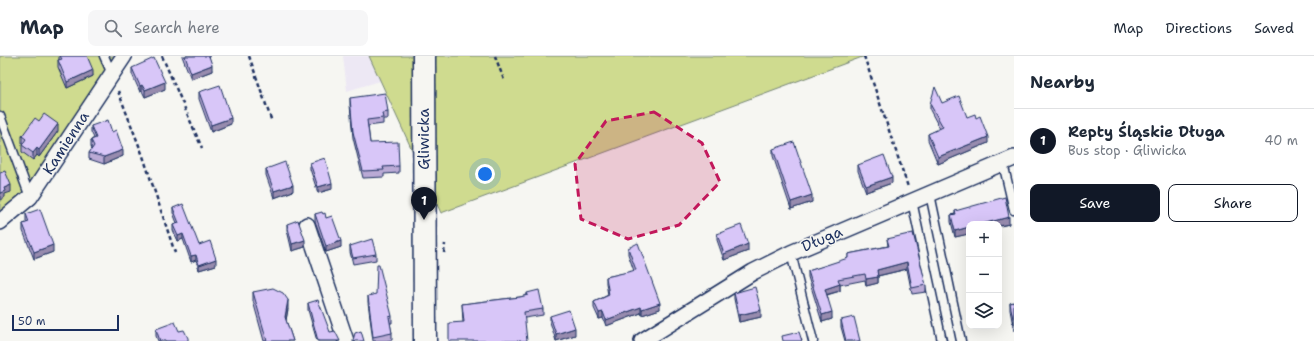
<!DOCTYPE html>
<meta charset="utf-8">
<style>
:root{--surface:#fff;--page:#f6f6f7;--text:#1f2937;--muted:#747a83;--line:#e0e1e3;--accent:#111827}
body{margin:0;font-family:"Shantell Sans",sans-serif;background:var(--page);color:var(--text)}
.controls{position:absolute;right:12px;bottom:12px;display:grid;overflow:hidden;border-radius:8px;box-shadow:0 4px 16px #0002}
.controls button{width:36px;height:36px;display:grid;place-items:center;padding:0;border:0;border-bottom:1px solid var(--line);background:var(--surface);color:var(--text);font:20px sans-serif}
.scale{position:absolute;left:12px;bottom:10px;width:107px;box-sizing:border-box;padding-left:4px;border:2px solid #1b2f5e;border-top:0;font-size:11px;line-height:14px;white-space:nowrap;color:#1b2f5e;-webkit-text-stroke:3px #f6f6f2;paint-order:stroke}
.you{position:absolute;left:485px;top:118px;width:14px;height:14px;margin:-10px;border:3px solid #fff;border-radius:50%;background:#1a73e8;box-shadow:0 0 0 6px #1a73e833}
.badge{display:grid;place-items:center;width:26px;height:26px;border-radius:50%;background:var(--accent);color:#fff;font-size:13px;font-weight:700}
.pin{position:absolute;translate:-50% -33px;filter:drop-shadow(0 1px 2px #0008)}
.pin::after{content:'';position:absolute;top:21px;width:14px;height:12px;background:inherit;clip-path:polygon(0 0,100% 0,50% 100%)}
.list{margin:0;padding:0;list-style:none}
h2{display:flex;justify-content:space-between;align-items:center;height:52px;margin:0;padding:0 16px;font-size:17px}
h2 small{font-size:13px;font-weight:400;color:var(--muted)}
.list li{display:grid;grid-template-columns:26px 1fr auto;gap:12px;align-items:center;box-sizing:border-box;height:64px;padding:0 16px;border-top:1px solid var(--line)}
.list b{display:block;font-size:15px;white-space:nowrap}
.list p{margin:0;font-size:13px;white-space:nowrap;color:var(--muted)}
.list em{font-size:13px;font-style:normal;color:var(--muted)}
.actions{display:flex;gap:8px;padding:12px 16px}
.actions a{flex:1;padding:9px 0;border:1px solid var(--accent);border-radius:8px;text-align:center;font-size:14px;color:var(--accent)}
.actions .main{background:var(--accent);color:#fff}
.icon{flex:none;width:22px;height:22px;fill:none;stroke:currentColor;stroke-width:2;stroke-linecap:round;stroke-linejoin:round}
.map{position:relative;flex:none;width:1014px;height:285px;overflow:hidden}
header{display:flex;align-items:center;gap:24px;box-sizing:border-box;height:56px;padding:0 20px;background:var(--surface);border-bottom:1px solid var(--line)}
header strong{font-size:19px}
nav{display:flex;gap:22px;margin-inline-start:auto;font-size:14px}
.search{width:280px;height:36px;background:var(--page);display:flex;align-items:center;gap:10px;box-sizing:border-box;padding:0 14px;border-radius:8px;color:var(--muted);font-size:15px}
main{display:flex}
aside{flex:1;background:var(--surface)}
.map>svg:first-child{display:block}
.built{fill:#ede8f4}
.green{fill:#cfdb8f;stroke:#758576}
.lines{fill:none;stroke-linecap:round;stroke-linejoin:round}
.lane-casing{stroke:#1b2f5e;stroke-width:11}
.street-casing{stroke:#1b2f5e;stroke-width:18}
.primary-casing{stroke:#1b2f5e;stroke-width:25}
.path{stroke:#1b2f5e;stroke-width:2.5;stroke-dasharray:4 3;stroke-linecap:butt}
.lane{stroke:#f6f6f2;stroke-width:8}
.street{stroke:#f6f6f2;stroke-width:15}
.primary{stroke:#f6f6f2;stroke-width:22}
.wall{fill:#baaad5;stroke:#1b2f5e}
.shaded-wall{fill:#978bae;stroke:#1b2f5e}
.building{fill:#d8c6f8;stroke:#1b2f5e}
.marked{fill:#c2185b;fill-opacity:0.2;stroke:#c2185b;stroke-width:3;stroke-dasharray:8 5;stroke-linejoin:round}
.labels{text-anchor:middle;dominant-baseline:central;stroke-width:3;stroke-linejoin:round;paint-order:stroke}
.street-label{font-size:15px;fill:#1b2f5e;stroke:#f6f6f2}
</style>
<header>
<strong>Map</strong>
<div class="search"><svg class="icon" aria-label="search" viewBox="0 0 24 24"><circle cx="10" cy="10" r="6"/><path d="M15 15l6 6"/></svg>Search here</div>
<nav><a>Map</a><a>Directions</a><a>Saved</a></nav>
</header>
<main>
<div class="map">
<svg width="1014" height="285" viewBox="0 0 1014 285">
<rect width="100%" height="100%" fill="#f6f6f2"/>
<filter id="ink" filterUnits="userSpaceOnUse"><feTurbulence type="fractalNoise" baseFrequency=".025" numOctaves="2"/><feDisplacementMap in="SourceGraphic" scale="8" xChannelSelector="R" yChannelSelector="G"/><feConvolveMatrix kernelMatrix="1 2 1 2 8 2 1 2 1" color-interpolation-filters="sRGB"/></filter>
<g filter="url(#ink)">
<!-- built -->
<path class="built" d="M343,0h66l1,16 -63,19z"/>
<!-- green -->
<path class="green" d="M0,0h130l-130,168z
M369,0h496l-424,157z"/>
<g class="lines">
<defs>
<path id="lane" d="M104,0l8,18
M0,60l30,81
M1003,107l11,47
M930,138l31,147
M912,145l30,140
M791,197l22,88"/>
<path id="street" d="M0,166l30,-25 94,-141
M307,169l39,116
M642,285l111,-69 38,-19 223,-95"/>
<path id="primary" d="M424,0l1,285"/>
</defs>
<!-- lane casing -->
<use href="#lane" class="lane-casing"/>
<!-- street casing -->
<use href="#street" class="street-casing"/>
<!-- primary casing -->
<use href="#primary" class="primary-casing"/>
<!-- path -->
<path class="path" d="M162,0l40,92
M249,0l23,66
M495,0l9,24
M864,0l44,131
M118,35l25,65 32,97
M444,197l1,-9"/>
<!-- lane -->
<use href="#lane" class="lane"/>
<!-- street -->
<use href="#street" class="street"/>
<!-- primary -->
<use href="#primary" class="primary"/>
</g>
<!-- wall -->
<path class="wall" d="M59,0h28l6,20 -26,12 -9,-21v-7h1z
M182,0h27l3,15 -21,8z
M132,12l33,21 -20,8 -3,-6 -2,1 -8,-18z
M199,36l32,32 -20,8 -12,-33z
M350,42l38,14v7h-5v5l-15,2 2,17 29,23v7l-15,1v3l-21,1 -10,-40 -3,-33z
M942,47l25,14 21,26 -50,21 -10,-24v-6l12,-5 -10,-19v-6z
M39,65l19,10 -19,26 -2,-2 -4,5 -11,-8v-7l1,-2h-1v-7z
M91,70l21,6 11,24 -19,8 -15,-5v-6l3,-4 -1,-3v-6l3,-2 -3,-6z
M773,93l39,53 -21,7 -18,-53z
M310,107l22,26 -14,4 -8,-24z
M858,109l34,18 -26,9 -8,-21z
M266,113l27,22 -19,7 -8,-23z
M173,152l26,37 17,20 -17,5 -3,-10 -5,2 -8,-23 -5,2 -5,-11v-5l4,-2 -4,-10z
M955,155l54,13 -54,13 -4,-15v-7l4,-1z
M26,158l27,38 -19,7 -11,-28v-7l4,-1 -1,-2z
M315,158h8l3,4 15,29 -15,5 -11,-31z
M287,168l18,23 -13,4 -5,-21z
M717,178l31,17 -24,9 -7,-20z
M887,183l39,46v7l-14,2 -5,-25 -29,7v7l-12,3 -1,-6 -25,5v6l-13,4 5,24 -10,3 -14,-45v-6l40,-12v-5l40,-8z
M350,190l26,8v6l-23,4 -3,-12z
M628,192l32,61 -18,6 -1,-2 -35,13 -3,-8 -4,1 -5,-11v-6l14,-7 -2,-12v-6l28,-6 -6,-17z
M253,236l35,17 -2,11 7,21h-29l-11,-40z
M527,237l16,16v6l-18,3 -62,5 -1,-19 58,-7 7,-2z
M734,237l27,24 -22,5 -5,-23z
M368,240l24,20v7h-2l2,10v7l-6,1h-13l-5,-39z
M1014,246v29l-4,-21v-7z
M308,247l22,29 10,9h-23l-9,-31z
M550,260l25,19 -19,6 -6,-19z
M841,264l19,21h-15l-4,-14z
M156,273l32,12h-30l-2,-5z"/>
<!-- shaded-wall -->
<path class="shaded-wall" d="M212,9v6l-21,8v-6z
M93,14v6l-26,12v-6z
M165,26v7l-20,8v-7z
M142,29v6l-2,1v-6z
M231,62v6l-20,8v-7z
M58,68v7l-19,26v-7z
M988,81v6l-50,21v-7z
M37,92v7l-4,5v-7z
M123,94v6l-19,8v-7z
M892,121v6l-26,9v-6z
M332,127v6l-14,4v-6z
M11,129v7l-6,2v3l-5,3v-7l4,-5z
M293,129v6l-19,7v-7z
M812,139v7l-21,7v-7z
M1009,161v7l-10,2v-2h-17z
M969,171v7l-14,3v-6z
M183,178v5l-5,2v-5z
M305,184v7l-13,4v-7z
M341,185v6l-15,5v-6z
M748,188v7l-24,9v-6z
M53,189v7l-19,7v-7z
M196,199v5l-5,2v-6z
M216,203v6l-17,5v-5z
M907,206v7l-30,7v-6z
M878,221v6l-12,3v-7z
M840,228v7l-15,4v-6z
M288,244v9l-3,17v-9z
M660,247v6l-18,6v-6z
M641,251v6l-35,13v-6z
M761,254v7l-22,5v-7z
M603,256v6l-4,1v-6z
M832,256v7l-10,3v-7z
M575,272v7l-19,6v-7z"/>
<!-- building -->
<path class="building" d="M60,0h27l6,14 -26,12 -9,-22 4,-1z
M185,0h24l3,9 -21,8z
M154,2l11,24 -20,8 -3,-5 -2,1 -8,-18z
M220,29l11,33 -20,7 -12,-33z
M935,31l7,16 17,-7 8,21 8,-3 1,4 4,-2 8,21 -50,20 -10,-23 15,-7 -13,-23z
M385,37l3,19 -6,1 1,5 -16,2 3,23 28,-1 1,24 -16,1 1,3 -21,1 -10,-39 -3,-34z
M44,58l14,10 -19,26 -2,-2 -4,5 -11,-8 4,-6 -4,-3 13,-18 4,3z
M108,64l4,12 4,-2 7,20 -19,7 -15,-4 5,-7 -3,-6 5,-2 -5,-12z
M794,86l18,53 -21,7 -18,-53z
M884,99l8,22 -26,9 -8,-21z
M325,102l7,25 -14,4 -8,-24z
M285,106l8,23 -19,6 -8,-22z
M5,115l6,14 -7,3 1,3 -5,2v-20z
M1005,141l4,20 -27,7h-13v3l-14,4 -4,-16 5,-1 -1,-3z
M183,148l16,41 11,-4 6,18 -17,6 -3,-10 -5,1 -8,-22 -5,2 -5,-11 6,-2 -6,-15z
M40,153l13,36 -19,7 -11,-28 6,-2 -3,-8z
M322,156l1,2 2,-1 1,5 6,-2 9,25 -15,5 -11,-32z
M298,164l7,20 -13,4 -5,-20z
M741,169l7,19 -24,10 -7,-20z
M913,177l13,52 -14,3 -5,-26 -30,8 1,7 -12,2 -1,-5 -27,5 2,5 -15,5 7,23 -10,3 -14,-44 40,-13v-4l41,-8 -2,-7z
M372,183l4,15 -23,4 -3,-12z
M638,187l22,60 -18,6 -1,-2 -35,13 -3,-8 -4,1 -5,-11 15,-7 -3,-18 30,-7 -8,-22z
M377,209h2l13,51 -3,1 3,16 -19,4 -5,-41 8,-2z
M755,231l6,23 -22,5 -5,-22z
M273,232l10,5 5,7 -3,17 8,24h-26l-14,-49z
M539,234l4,19 -19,3 3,29h-78v-18l15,-1 -2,-18 58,-7 8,-2 -1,-2z
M318,244l12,32 5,-1 5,10h-22l-10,-38z
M1014,246v22l-4,-21z
M569,254l6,18 -19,6 -6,-18z
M854,261l6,24h-14l-5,-21z
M175,266l4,9 5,-1 4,8v3h-28l-4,-12z
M361,275l3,10h-12l1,-1 2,-7z
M799,276l3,9h-19l-1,-5z"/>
</g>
<!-- marked area -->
<path class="marked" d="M654,56l48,31 18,39 -41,43 -51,14 -47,-20 -6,-55 31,-43z"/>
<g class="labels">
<!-- street labels -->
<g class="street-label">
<text transform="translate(424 83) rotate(-90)">Gliwicka</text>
<text transform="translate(66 87) rotate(-57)">Kamienna</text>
<text transform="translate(822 183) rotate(-23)">Długa</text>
</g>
</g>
</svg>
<div class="controls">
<button>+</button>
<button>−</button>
<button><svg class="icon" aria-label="layers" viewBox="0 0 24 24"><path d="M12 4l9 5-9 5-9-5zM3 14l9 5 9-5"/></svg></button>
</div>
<div class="scale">50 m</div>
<div class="you"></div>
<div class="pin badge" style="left:424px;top:164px">1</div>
</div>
<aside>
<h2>Nearby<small></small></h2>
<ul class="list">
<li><span class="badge">1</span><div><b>Repty Śląskie Długa</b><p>Bus stop · Gliwicka</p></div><em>40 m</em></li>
</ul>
<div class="actions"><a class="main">Save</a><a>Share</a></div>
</aside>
</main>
